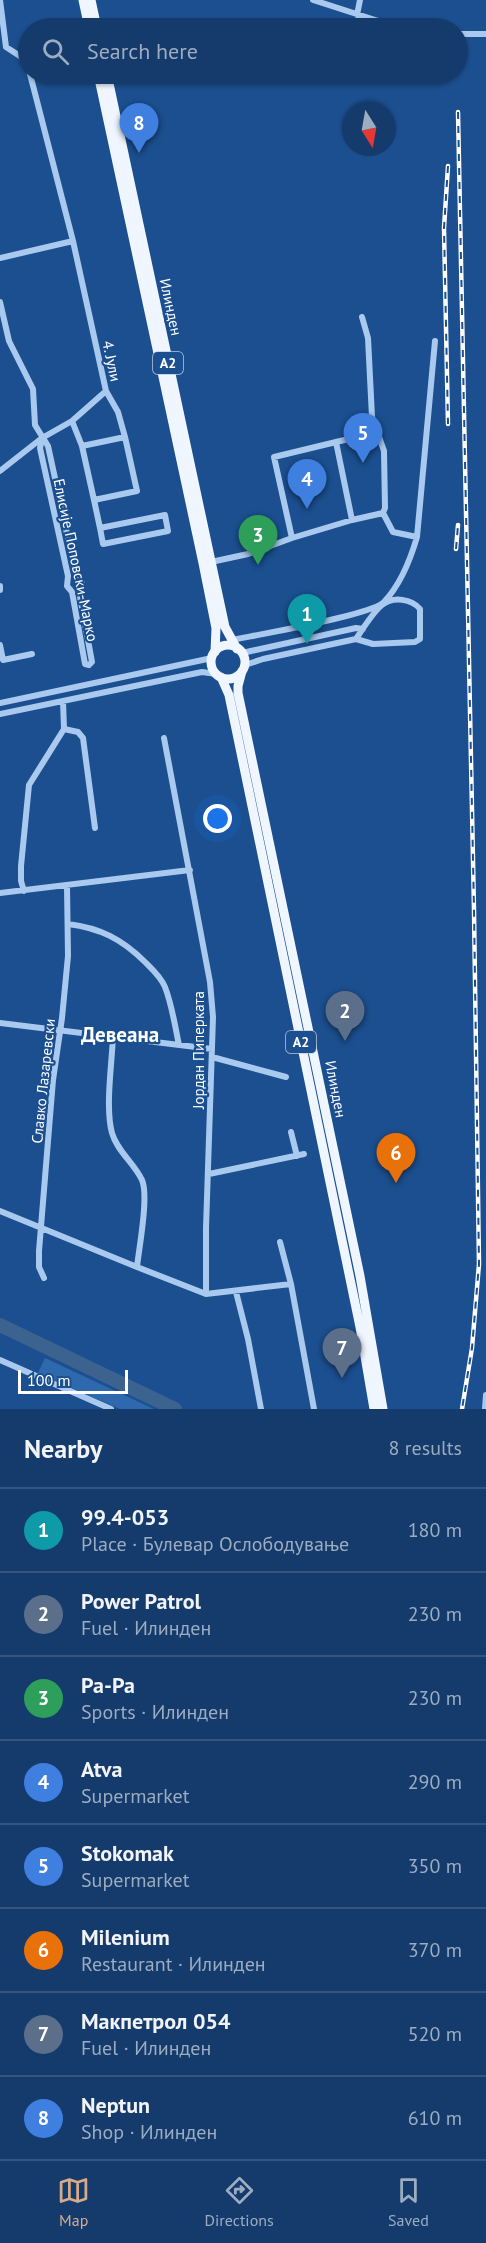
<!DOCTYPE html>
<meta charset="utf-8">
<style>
:root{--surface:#143b6b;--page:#214673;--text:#f1f3f6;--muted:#9dadc1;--line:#33557e;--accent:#d6ab8b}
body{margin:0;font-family:"PT Sans",sans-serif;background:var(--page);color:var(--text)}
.compass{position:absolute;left:342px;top:102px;width:54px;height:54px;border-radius:50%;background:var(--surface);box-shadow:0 2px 4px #0004;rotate:169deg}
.scale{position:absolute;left:18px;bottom:15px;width:110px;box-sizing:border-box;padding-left:6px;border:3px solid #fff;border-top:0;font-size:16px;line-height:21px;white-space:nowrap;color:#fff;-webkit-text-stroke:4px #1b4f8f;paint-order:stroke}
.you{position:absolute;left:218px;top:819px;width:21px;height:21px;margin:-15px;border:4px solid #fff;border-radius:50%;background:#1a73e8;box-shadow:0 0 0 9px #1a73e833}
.badge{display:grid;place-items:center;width:39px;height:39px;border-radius:50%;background:var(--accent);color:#fff;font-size:20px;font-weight:700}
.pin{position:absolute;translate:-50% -50px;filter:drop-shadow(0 2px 3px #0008)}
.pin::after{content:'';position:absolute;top:32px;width:21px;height:18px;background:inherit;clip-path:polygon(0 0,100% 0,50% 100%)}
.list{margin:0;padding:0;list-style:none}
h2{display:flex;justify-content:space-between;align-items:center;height:78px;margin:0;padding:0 24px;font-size:26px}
h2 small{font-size:20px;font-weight:400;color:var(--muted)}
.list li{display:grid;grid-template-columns:39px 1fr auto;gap:18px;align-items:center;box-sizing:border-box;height:84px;padding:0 24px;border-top:2px solid var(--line)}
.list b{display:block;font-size:22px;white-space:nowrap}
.list p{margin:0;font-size:20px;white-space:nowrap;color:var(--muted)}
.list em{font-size:20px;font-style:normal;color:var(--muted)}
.icon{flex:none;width:33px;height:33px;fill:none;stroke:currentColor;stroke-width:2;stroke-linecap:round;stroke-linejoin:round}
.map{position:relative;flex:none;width:486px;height:1409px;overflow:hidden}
.search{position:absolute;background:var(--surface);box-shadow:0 2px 4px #0004;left:18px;right:18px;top:18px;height:66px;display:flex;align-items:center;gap:15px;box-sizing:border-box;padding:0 21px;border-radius:33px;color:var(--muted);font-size:22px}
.sheet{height:750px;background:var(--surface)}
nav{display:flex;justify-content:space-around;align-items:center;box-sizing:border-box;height:84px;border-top:2px solid var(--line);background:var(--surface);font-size:16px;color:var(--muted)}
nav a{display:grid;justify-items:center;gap:3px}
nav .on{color:var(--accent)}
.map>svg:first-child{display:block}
.green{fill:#2e69ad}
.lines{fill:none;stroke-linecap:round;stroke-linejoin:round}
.river{stroke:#3c6290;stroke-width:14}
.street{stroke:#a9c9ee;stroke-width:6}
.primary{stroke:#f0f6ff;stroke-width:9}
.rail-casing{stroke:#fff;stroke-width:4.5}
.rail{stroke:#1b4f8f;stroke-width:2;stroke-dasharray:7;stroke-linecap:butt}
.labels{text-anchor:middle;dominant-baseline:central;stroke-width:4.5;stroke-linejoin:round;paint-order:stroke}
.shield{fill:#1b4f8f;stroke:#bbcadd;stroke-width:1.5}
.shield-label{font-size:14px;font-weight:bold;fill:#fff}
.street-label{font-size:15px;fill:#fff;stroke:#1b4f8f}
.district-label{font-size:21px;font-weight:bold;fill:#fff;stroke:#1b4f8f}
</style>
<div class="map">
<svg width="486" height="1409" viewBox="0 0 486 1409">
<rect width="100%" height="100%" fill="#1b4f8f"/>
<!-- green -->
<path class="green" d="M45,1358l109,51h-34l-82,-36z"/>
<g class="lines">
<!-- river -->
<path class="river" d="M0,1325l175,84"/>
<!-- street -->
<path class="street" d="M0,0l6,47 20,13 2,7
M313,0l87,28
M357,15l3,-15
M458,34h28
M0,258l73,-17
M0,302l9,39 24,48 2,36 13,21 28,129 6,8 -3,8 13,71 -3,3
M362,317l6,21 4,79 12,34 1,57 -2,5
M72,421l10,25 43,-9 -7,-25 -12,-21
M42,439l-2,9 28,128 -1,10 5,6 13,72 4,1
M336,442l34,-8 8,2
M82,446l12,54 43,-9 -12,-54
M0,471l42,-33 30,-17 34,-30 -33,-150 -43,-167
M94,500l6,28 65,-13 3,16 -65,13 -3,-16
M352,520l31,-7 10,19 24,5
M211,562l37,-8 44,-16 -18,-81 62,-15 16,78 -60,18
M0,586v4
M232,640c24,-5 140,-25 152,-38 17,-18 26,-41 33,-65l18,-196
M0,645l3,15 29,-6
M242,653l114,-25 7,1
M242,671l6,-7 15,-5 93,-20 17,5 42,-2 5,-3v-30c-8,-10 -27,-13 -38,-4 -9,7 -20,25 -26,34
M0,703l212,-45
M0,714l202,-42 14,2
M64,729l14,3 5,6 12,90
M164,738l46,244 3,35 -7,211v66
M24,891l-3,-10v-15l8,-81 35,-56 -1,-28
M0,893l190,-23
M68,924c32,4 54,15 77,38 7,7 16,15 20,25 7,18 10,39 14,58
M0,1023l212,26
M113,1036c-1,27 -8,72 -1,97 5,18 22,30 30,47 7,16 -3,68 -5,87
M212,1057l74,20
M291,1132l6,24
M209,1174l95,-20
M0,1211l137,56 69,27 85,-10
M280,1242l11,42 23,125
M44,1278l-5,-11v-16l14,-171 9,-62 6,-62 -1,-70
M236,1292l12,47 13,70
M0,1360l111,49
M485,1409l1,-14"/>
<!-- primary -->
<path class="primary" d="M83,0l6,28
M91,0l6,28
M98,74l105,489 13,65 -1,24
M107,74l118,553 12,22
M211 662a17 17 0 1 1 34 0a17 17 0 1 1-34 0Z
M242,671l-4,15v7l122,583 23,133
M221,677l8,18 131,632 14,82"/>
<defs>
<path id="rail" d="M458,112l16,798 5,354 -7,84 -10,61
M448,166l-4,62 4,196
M456,549l2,-24"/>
</defs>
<!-- rail casing -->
<use href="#rail" class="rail-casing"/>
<!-- rail -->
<use href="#rail" class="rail"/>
</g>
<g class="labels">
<!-- shield labels -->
<g class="shield">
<rect x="153" y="352" width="30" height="22" rx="4.5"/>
<rect x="286" y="1031" width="30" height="22" rx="4.5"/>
</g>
<g class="shield-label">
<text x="168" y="363">A2</text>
<text x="301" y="1042">A2</text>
</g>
<!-- street labels -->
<g class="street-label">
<text transform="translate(171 307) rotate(78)">Илинден</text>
<text transform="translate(112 361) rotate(78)">4. Јули</text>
<text transform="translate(76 560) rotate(78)">Елисије Поповски-Марко</text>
<text transform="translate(198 1050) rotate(-90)">Јордан Пиперката</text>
<text transform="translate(43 1081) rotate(-84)">Славко Лазаревски</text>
<text transform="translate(336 1089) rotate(79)">Илинден</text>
</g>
<!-- district labels -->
<g class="district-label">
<text x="120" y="1034">Девеана</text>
</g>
</g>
</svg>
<svg class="compass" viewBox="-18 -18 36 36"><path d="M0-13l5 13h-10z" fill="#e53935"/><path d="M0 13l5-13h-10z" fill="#9dadc1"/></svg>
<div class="scale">100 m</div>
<div class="you"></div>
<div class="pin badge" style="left:307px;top:644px;background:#0f9aa8">1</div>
<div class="pin badge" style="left:345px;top:1041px;background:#5c6f8a">2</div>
<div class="pin badge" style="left:258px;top:565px;background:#2e9e5b">3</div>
<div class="pin badge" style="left:307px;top:509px;background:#3f7fe0">4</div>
<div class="pin badge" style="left:363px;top:463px;background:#3f7fe0">5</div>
<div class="pin badge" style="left:396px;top:1183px;background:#e8710a">6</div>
<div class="pin badge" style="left:342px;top:1378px;background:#5c6f8a">7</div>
<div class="pin badge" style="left:139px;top:153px;background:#3f7fe0">8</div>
<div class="search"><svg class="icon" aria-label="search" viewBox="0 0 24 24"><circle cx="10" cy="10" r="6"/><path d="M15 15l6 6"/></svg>Search here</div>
</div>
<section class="sheet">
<h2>Nearby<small>8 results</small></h2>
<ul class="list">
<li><span class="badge" style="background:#0f9aa8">1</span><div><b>99.4-053</b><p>Place · Булевар Ослободување</p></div><em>180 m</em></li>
<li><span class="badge" style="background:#5c6f8a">2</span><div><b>Power Patrol</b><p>Fuel · Илинден</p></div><em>230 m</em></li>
<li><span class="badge" style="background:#2e9e5b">3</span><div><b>Ра-Ра</b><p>Sports · Илинден</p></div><em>230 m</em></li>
<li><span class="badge" style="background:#3f7fe0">4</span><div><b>Atva</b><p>Supermarket</p></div><em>290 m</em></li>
<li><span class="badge" style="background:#3f7fe0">5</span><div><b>Stokomak</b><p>Supermarket</p></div><em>350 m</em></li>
<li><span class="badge" style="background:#e8710a">6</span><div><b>Milenium</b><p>Restaurant · Илинден</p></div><em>370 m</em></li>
<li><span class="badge" style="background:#5c6f8a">7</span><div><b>Макпетрол 054</b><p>Fuel · Илинден</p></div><em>520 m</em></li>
<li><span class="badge" style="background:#3f7fe0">8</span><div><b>Neptun</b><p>Shop · Илинден</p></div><em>610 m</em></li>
</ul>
</section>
<nav>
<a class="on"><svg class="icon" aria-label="map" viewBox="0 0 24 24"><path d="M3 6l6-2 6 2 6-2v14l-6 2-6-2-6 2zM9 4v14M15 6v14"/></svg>Map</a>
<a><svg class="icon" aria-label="directions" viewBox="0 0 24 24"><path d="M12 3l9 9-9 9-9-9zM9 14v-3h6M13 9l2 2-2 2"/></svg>Directions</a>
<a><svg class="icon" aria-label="saved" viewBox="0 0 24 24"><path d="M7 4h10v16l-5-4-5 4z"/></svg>Saved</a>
</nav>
